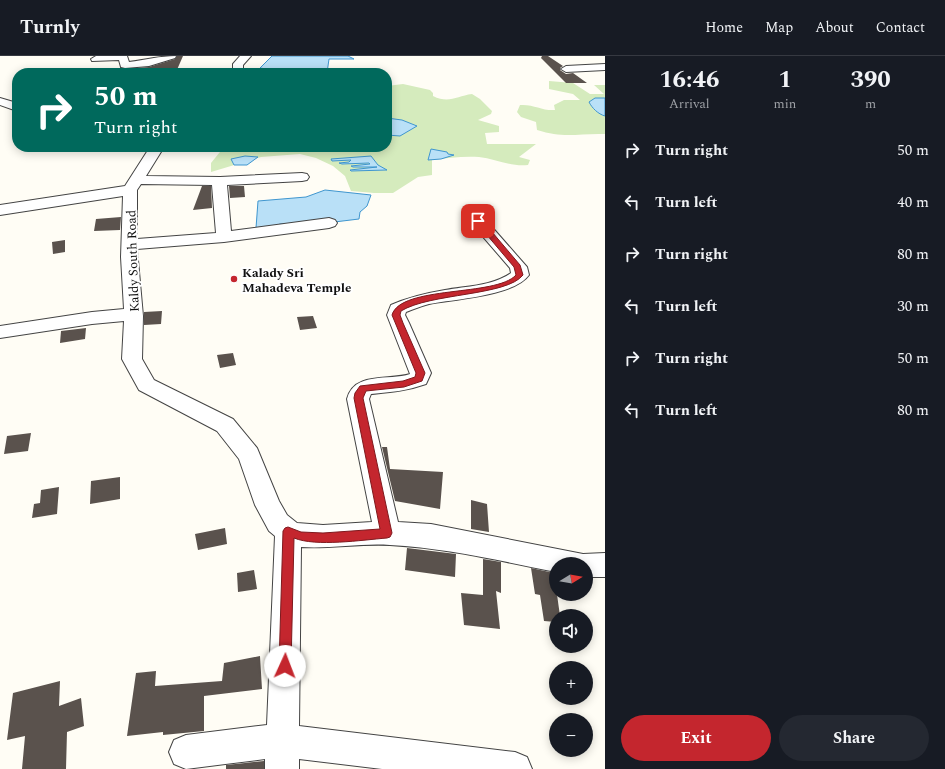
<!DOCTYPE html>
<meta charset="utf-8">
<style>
body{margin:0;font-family:Spectral,serif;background:#242831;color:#f1f3f6;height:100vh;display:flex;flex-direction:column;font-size:15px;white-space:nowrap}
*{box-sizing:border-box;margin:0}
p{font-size:13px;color:#9ea1a6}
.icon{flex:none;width:22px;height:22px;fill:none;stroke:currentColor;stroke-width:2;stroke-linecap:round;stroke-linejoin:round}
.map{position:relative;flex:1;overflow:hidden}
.drawer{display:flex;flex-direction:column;background:#171b24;width:340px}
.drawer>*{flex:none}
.hud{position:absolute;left:12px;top:12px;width:380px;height:84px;border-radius:16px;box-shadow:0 2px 10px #0003;background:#00695c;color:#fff;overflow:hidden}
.needle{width:26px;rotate:79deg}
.buttons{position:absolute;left:549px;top:501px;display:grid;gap:8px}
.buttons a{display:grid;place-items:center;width:44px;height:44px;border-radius:50%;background:#171b24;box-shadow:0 2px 10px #0003;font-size:20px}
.pin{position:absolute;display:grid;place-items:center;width:34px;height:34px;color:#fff;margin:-17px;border-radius:8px;box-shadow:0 2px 6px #0006}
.me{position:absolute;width:44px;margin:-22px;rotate:2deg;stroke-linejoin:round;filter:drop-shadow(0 0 3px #0008)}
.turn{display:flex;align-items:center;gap:14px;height:84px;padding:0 16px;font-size:18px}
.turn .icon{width:52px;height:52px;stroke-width:2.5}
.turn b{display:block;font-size:28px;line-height:34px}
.eta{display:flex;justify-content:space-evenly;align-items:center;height:68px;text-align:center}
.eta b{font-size:24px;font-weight:700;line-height:28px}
.primary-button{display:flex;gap:8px;margin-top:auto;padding:8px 16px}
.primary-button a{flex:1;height:46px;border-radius:24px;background:#c4262e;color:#fff;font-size:16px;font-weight:700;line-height:46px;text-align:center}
.primary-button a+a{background:#242831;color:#f1f3f6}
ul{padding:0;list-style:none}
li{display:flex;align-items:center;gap:12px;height:52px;padding:0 16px}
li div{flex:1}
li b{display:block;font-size:15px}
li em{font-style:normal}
header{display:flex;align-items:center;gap:24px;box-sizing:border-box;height:56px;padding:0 20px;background:#171b24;border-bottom:1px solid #363941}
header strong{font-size:19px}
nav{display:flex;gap:22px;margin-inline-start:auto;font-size:14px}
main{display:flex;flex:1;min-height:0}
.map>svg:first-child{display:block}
</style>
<header>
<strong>Turnly</strong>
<nav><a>Home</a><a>Map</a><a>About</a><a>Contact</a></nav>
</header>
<main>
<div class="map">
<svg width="605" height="713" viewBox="0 0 605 713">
<rect width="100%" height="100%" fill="#fffdf5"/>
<!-- green -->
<path fill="#d5ebbd" d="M549 25 573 27 590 38H604L594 29H605V78C578 77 565 83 537 74L536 66 521 61 517 56 520 49C534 48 542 55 555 54L554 49 564 44H580L573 38 549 33Z
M403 28 430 34 433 37V40C449 48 457 40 472 38L480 43 492 55 491 58 478 64 499 70V76L485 77 487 88H536L519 101 530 104 528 109C511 111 496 103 479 101 463 100 448 102 432 104V119L418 121 393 137H374L351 135 345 120 333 110 316 102 300 98 261 101 211 116V107L224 91H387V30Z"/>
<!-- water -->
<path fill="#b9e0f7" stroke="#3f96cf" d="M272 0H348L354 3H329L327 17H290L260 12Z
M595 42H605V60C598 58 592 52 589 46Z
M387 62 402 64 417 70 400 80 387 79Z
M431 93 447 96 448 98 454 99 441 103 428 104Z
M245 100 258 101 247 109H234L231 103Z
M371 100 378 109 387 114 351 115 350 114 377 111H353L351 110 370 108 369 107 342 108 339 107 349 106 351 104 332 105 331 103Z
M325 134 371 139 367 150 360 156 359 163 318 168H280L261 177 256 172 258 145 306 141Z"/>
<!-- building -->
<path fill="#5a524d" d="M177 0H183L176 16 148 15 149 13 120 16V11L125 13 149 11 175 3Z
M542 0H548L563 10 560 12V14L566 18 573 17 587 27H566L541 2Z
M202 130H211L212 152 193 154Z
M229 130H244L245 141 230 142Z
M121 161 120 174 94 175 96 163Z
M65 184V196L53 198 52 186Z
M162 255 161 268 144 269V256Z
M313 260 317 272 300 274 297 261Z
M86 272 85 283 60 287 61 275Z
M233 297 236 309 220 312 217 299Z
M31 377 28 395 4 398 7 380Z
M382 391H387L390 413 443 416 440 453 395 445Z
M120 421V443L90 448 91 425Z
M59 431 57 458 32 462 34 448 40 447 41 434Z
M471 444 487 448 489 476 471 473Z
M225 472 227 488 198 494 195 478Z
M407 492 456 498 455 521 405 514Z
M483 503 501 506V537L496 535 500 573 464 569 461 537 483 539Z
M531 512 554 517 560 560H556V566L544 565 540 539 535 538Z
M254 514 257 533 238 536 237 517Z
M260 600 262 633 204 640V675L163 679V676L127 680 136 617 156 615 155 630 222 625 224 607Z
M60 625 59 650 81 642 84 670 67 676 66 713H22L25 680 7 684 13 637Z
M264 705V713H226V709Z"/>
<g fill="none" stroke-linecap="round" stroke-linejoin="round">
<defs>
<path id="minor" d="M96 0H127L129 6C145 4 160 0 176 0L175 2 149 10 125 12 121 11 119 4 92 5 91 3Z
M240 0H251L243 9V17H233V8Z
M605 8V14L566 16 561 13 566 10Z
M0 42 17 47V55L0 49Z
M150 91H164L146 120 220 121 302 117 307 118 309 121 307 124 302 125 227 129 231 175 329 162 335 164 337 167 335 170 329 172 224 186 137 193 143 260 142 303 154 324 233 363 257 392 279 445 287 459 297 467 323 469 372 466 347 343C354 315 389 325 410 318L387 259 391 249C409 241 427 237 445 234 467 230 492 230 511 217L510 212 472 168 470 165 472 162 478 160 484 162 527 211 529 219C514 240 454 243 429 248 421 250 414 253 406 256L405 259 409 267 431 317 426 328C406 335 392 336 371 338L369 343 398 466 431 468 583 498 605 497V521H586V508H556V516C501 505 446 492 390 489 360 487 331 493 301 491L299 670 515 696 527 701 532 713H382L299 703V713H265V703L186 713 174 708 169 696 174 684 186 679 267 669 275 480 269 475 255 449 239 403 217 375 139 334 122 303 124 265 92 268 0 282V270L92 256 124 253 121 201 123 140 0 159V149L125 130ZM141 128 212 129 216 177 137 183V134Z"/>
</defs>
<!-- minor casing -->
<use href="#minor" stroke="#444" stroke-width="2"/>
<!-- minor -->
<use href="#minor" fill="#fff" fill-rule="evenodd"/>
</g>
<!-- route -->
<path fill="#c4262e" stroke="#7f191e" d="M476 163H481L520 209 523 219C507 240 430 237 401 255L400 259 403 267 425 317 422 325 404 331 366 335 363 342 392 477 390 481 387 482C362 484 316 491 294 482L291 610 290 615 285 617 281 615 279 610 283 475 285 472 288 471 301 476 323 477 380 473 354 342 355 337 360 330 403 325 415 321 416 317 392 259C401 229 496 241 516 219L514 211 476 166Z"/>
<!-- markers -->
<circle fill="#c4262e" stroke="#fff" stroke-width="1.5" cx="234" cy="223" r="4"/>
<g text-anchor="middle" stroke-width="4" stroke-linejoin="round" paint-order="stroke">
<!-- far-street labels -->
<g font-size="13" fill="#111" stroke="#fff">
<text transform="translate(132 205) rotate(-92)" y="5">Kaldy South Road</text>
</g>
<!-- far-poi labels -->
<g font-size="13" font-weight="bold" fill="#111" stroke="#fff" text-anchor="start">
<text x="242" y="221">Kalady Sri<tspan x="242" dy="15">Mahadeva Temple</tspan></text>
</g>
</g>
</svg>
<div class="buttons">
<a><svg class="needle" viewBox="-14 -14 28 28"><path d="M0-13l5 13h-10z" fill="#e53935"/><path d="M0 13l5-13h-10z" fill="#9ea1a6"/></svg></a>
<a><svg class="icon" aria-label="sound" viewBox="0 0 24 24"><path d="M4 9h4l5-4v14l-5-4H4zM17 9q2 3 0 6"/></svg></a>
<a>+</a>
<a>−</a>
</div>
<div class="pin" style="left:478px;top:165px;background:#d93025"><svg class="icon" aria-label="arrive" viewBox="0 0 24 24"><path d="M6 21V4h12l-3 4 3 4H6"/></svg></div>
<svg class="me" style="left:285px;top:610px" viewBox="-20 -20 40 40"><circle r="19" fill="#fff"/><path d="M0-13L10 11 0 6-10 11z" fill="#c4262e"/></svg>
<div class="hud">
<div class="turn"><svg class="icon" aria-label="right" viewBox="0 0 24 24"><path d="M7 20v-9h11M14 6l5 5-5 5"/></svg><div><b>50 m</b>Turn right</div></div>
</div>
</div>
<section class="drawer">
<div class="eta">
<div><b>16:46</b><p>Arrival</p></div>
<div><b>1</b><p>min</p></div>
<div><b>390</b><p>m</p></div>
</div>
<ul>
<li><svg class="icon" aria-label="right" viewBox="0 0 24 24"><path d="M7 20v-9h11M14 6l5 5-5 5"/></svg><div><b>Turn right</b></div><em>50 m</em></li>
<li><svg class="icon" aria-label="left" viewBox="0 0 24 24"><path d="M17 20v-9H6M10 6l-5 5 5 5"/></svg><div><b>Turn left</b></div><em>40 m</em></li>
<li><svg class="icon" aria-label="right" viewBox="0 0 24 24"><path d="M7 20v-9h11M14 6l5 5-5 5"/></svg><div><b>Turn right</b></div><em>80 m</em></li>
<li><svg class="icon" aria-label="left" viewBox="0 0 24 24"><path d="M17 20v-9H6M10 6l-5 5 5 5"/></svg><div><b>Turn left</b></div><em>30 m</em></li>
<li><svg class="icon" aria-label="right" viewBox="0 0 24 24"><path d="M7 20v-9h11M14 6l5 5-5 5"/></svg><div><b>Turn right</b></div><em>50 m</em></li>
<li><svg class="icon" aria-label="left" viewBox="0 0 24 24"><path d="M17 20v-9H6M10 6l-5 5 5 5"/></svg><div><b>Turn left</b></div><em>80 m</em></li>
</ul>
<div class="primary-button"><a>Exit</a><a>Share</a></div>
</section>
</main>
